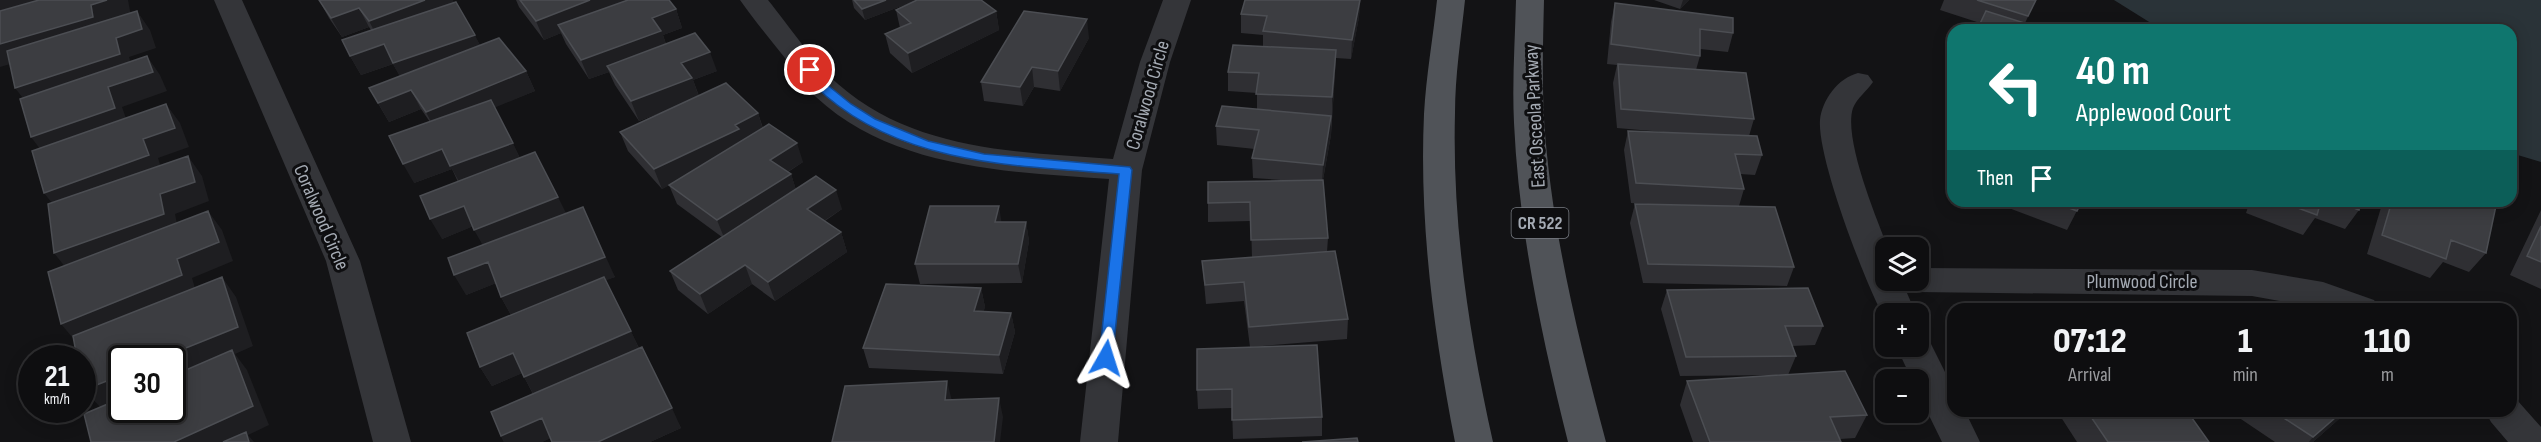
<!DOCTYPE html>
<meta charset="utf-8">
<style>
body{margin:0;font-family:"Sofia Sans Condensed",sans-serif;background:#1c1c1e;color:#f1f3f6;height:100vh;display:flex;flex-direction:column;font-size:22px;white-space:nowrap}
*{box-sizing:border-box;margin:0}
p{font-size:20px;color:#9b9c9f}
.icon{flex:none;width:33px;height:33px;fill:none;stroke:currentColor;stroke-width:2;stroke-linecap:round;stroke-linejoin:round}
.map{position:relative;flex:1;overflow:hidden}
.details{position:absolute;left:1947px;top:303px;width:570px;height:114px;display:flex;flex-direction:column;background:#0e0e10;border-radius:18px;box-shadow:0 3px 15px #0003,0 0 0 2px #2e2e30}
.details>*{flex:none}
.top-card{position:absolute;left:1947px;top:24px;width:570px;height:183px;border-radius:18px;box-shadow:0 3px 15px #0003,0 0 0 2px #2e2e30;background:#0f766e;color:#fff;overflow:hidden}
.controls{position:absolute;left:1875px;top:237px;display:grid;gap:12px}
.controls a{display:grid;place-items:center;width:54px;height:54px;border-radius:12px;background:#0e0e10;box-shadow:0 3px 15px #0003,0 0 0 2px #2e2e30;font-size:30px}
.speed{position:absolute;left:18px;top:345px;display:flex;gap:12px;font-size:30px;font-weight:700;text-align:center}
.speed>*{display:grid;place-content:center;width:78px;height:78px;border-radius:50%;background:#0e0e10;box-shadow:0 3px 15px #0003,0 0 0 2px #2e2e30;line-height:1}
.speed small{font-size:15px;font-weight:400}
.speed .limit{border:3px solid #111;border-radius:9px;background:#fff;color:#111}
.pin{position:absolute;display:grid;place-items:center;width:51px;height:51px;color:#fff;margin:-26px;border:3px solid #fff;border-radius:50%;box-shadow:0 2px 6px #0007}
.me{position:absolute;width:66px;margin:-33px;rotate:6deg;stroke-linejoin:round;filter:drop-shadow(0 0 4px #0008)}
.turn{display:flex;align-items:center;gap:21px;height:126px;padding:0 30px;font-size:27px}
.turn .icon{width:78px;height:78px;stroke-width:2.5}
.turn b{display:block;font-size:42px;line-height:51px}
.then{display:flex;align-items:center;height:57px;padding:0 30px;background:#0003;gap:12px;font-size:22px}
.eta{display:flex;justify-content:space-evenly;align-items:center;height:102px;text-align:center}
.eta b{font-size:36px;font-weight:800;line-height:42px}
.map>svg:first-child{display:block}
</style>
<div class="map">
<svg width="2541" height="442" viewBox="0 0 2541 442">
<rect width="100%" height="100%" fill="#131315"/>
<!-- water -->
<path fill="#2a3338" d="M2114 0H2541V162L2511 153V30H2162Z"/>
<g fill="none" stroke-linecap="round" stroke-linejoin="round">
<!-- minor -->
<path fill="#343539" fill-rule="evenodd" d="M214 0H242L360 261 411 442H373L326 261Z
M740 0H768C788 25 815 64 838 84 914 151 1018 152 1113 159L1140 62 1163 0H1191L1170 62 1142 170 1118 442H1080L1109 179C1010 172 893 169 816 97 804 86 795 71 785 58 770 39 754 20 740 0Z
M1858 73 1868 75 1873 82C1867 91 1857 98 1853 108 1843 138 1876 217 1888 248H1886V280H1918V268L2252 270 2323 282 2374 300 2380 309H2324L2252 296 1918 292 1904 286 1916 314H1886V321C1866 286 1817 158 1820 120 1822 100 1838 78 1858 73Z
M1918 334 1927 336 1953 388V411H1965L1980 442H1942L1918 393V380H1912L1896 346H1918Z
M2511 398 2517 400 2541 427V442H2508L2491 422 2485 411H2511Z"/>
<!-- primary -->
<path fill="#505358" fill-rule="evenodd" d="M1437 0H1465C1461 38 1455 75 1455 113 1452 224 1469 334 1493 442H1455C1434 334 1419 224 1424 114 1426 76 1433 38 1437 0Z
M1516 0H1544C1543 40 1542 79 1544 119 1551 228 1578 337 1606 442H1568C1542 338 1519 231 1514 123 1512 82 1515 41 1516 0Z"/>
</g>
<!-- wall -->
<path fill="#2f2f33" d="M319 0 454 2 480 45 526 71 535 91 494 107 520 158 566 213 615 277 605 280 639 348 681 428 650 442H552L550 438 542 442H504L501 436 533 394 522 373 492 386 480 367 511 315 501 297 496 283 466 295 483 245 473 226 442 239 458 182 452 169 414 183 430 122 421 109 389 122 369 88 400 76 393 64 361 75 350 56 371 30 369 27 342 37 329 18Z
M516 0H669L676 9 682 28 663 35 666 44 717 71 693 80 699 96 758 113 763 128 803 162 788 172 791 174 796 190 842 209 825 221 841 232 847 252 775 301 752 284 708 314 678 290 670 271 722 237 677 204 669 185 662 189 628 151 620 132 674 107 639 121 615 85 609 72 589 79 566 44 561 33 544 40 519 7Z
M852 0H917L865 20 854 8Z
M1360 0 1359 17 1351 59 1336 58 1331 135 1323 180 1328 238 1327 252 1348 319 1347 339 1250 347 1244 301 1206 304 1202 261 1252 258 1251 221 1208 222V203L1281 180 1253 178 1252 158 1255 149 1217 145 1216 126 1257 109V93L1228 91V72L1263 47V35L1241 33V14Z
M1654 0H1689L1680 9Z
M1944 0H2036L2025 23H1980L1940 10Z
M1615 3 1733 33 1728 52 1700 49V56L1696 70 1754 119 1749 136 1762 155 1755 175 1740 174 1744 189 1739 206 1794 267 1787 286 1643 283 1630 223 1635 204 1665 205 1631 203 1624 150 1628 131 1675 133 1617 128 1613 83 1617 65 1607 64 1611 22Z
M896 10 996 11 999 30 912 73 890 53 885 34 900 28Z
M1089 38 1060 91 1034 87 1023 106 984 101 981 82Z
M1953 149V164L1947 161Z
M1990 201H2082L2067 230Z
M2172 201H2185L2183 205Z
M2250 201H2361L2359 210 2345 229 2315 218 2303 235 2246 213Z
M2383 201H2497L2486 253 2469 272 2443 262 2430 278 2367 254Z
M2541 210V289L2510 275Z
M1002 222H1026L1029 241 1022 283 920 284 915 264Z
M981 288 985 307 983 312 1011 313 1015 332 1003 374 869 368 863 348Z
M1667 290 1823 326 1815 345 1792 346 1796 356 1788 375 1867 415 1855 438 1840 439 1841 442H1693L1680 405 1687 381 1780 375 1680 376 1661 309Z
M1197 349 1322 417V436L1233 439 1232 408 1198 409 1197 390Z
M2057 411H2187L2209 442H2077Z
M2229 411H2348L2313 442H2275Z"/>
<!-- shaded-wall -->
<path fill="#1e1e21" d="M0 0H73L0 21Z
M107 0H128L131 16 106 36 0 67V44L91 5Z
M425 0H453L458 10 379 40 369 21Z
M590 0H629L558 25 561 33 544 40 536 21Z
M886 0H917L865 20 862 9Z
M1360 0 1359 17 1351 59 1352 40Z
M1683 0H1689L1680 9Z
M359 8 369 27 342 37 331 18Z
M676 9 682 28 663 35 668 50 607 66 609 72 589 79 581 60 652 18Z
M137 11 150 30 156 48 129 57 134 73 30 107 15 88 116 38Z
M996 11 999 30 912 73 908 53Z
M1087 19 1089 38 1060 91 1058 71Z
M475 35 484 54 403 82 393 64 361 75 350 56 384 44Z
M1336 50 1335 69 1332 117V97Z
M710 52 717 71 693 80 699 97 639 121 631 101 681 63Z
M147 56 160 75 167 91 122 107 129 127 46 157 31 137 108 87Z
M1032 67 1034 87 1023 106 1020 87Z
M526 71 535 91 436 132 426 112Z
M411 90 421 109 389 122 378 103Z
M166 104 180 123 189 147 158 158 163 174 60 213 44 193 143 139Z
M758 113 764 133 746 148 662 189 654 169 735 125Z
M1331 116V135L1322 184 1323 165Z
M513 143 522 163 461 185 452 169 414 183 403 164 442 149Z
M797 143 803 162 776 179 770 160Z
M188 156 202 176 209 201 175 214 179 234 70 273 54 253 160 194Z
M791 174 797 193 725 240 717 220Z
M836 190 842 209 813 228 807 209Z
M558 197 568 217 485 249 474 230Z
M464 206 474 226 442 239 430 219Z
M999 206 1002 225 995 222Z
M583 207 615 277 512 317 501 297Z
M208 211 222 230 233 261 192 278 197 295 78 344 61 324 177 259Z
M1026 222 1029 241 1022 283 1018 264Z
M841 232 847 252 775 301 768 282Z
M488 262 499 282 466 295 454 275Z
M745 265 752 284 708 314 700 294Z
M222 277 236 297 253 346 235 354 247 370 269 425 248 435 254 442H174L172 358H161Z
M981 288 985 307 978 331 974 311Z
M1011 313 1015 332 1003 374 999 355Z
M631 331 640 351 535 397 524 377Z
M513 353 525 372 492 386 480 367Z
M122 375V401L102 409 84 390Z
M947 381 952 401 945 400Z
M999 398 1003 417 1000 442H994Z
M672 408 681 428 650 442H598Z
M2343 411H2348L2313 442H2309L2313 437Z
M542 418 553 437 542 442H504L501 436Z"/>
<!-- building -->
<path fill="#3c3d41" stroke="#4c4e53" stroke-width="1.5" d="M39 0H107L91 5 93 17 0 44V11Z
M319 0H425L369 21 359 8 331 18Z
M520 0H590L536 21Z
M628 0H669L676 9 652 18 661 31 581 60 558 25Z
M854 0H886L862 9Z
M917 0H981L996 11 908 53 885 34 911 23 896 10Z
M1245 0H1360L1352 40 1263 31 1267 16 1241 14Z
M1977 0H2036L2028 16Z
M456 2 475 35 393 63 384 44 350 56 342 40Z
M1615 3 1733 18V33L1700 29V56L1611 44Z
M137 11 142 29 116 38 120 54 15 88 7 51Z
M1024 11 1087 19 1058 71 1032 67 1020 87 981 82Z
M1986 11 2047 30H1977Z
M695 33 710 52 681 63 692 78 631 101 607 66Z
M499 38 526 71 426 112 411 90 378 103 369 88Z
M1233 45 1336 50 1332 97 1256 94 1259 73 1228 72Z
M147 56 153 72 108 87 115 108 31 137 20 99Z
M1618 64 1746 73 1754 119 1621 109Z
M726 83 758 113 735 125 739 129 654 169 620 132Z
M491 100 513 143 450 166 442 149 403 164 389 136Z
M166 104 175 128 143 139 149 155 44 193 32 151Z
M1222 106 1331 116 1323 165 1252 158 1259 130 1216 126Z
M769 124 797 143 770 160 791 174 717 220 669 185Z
M1628 131 1757 136 1762 155 1735 154 1744 189 1636 183Z
M535 152 558 197 474 230 464 206 430 219 420 196Z
M188 156 195 182 160 194 164 214 54 253 48 204Z
M816 176 836 190 807 209 841 232 768 282 745 265 700 294 670 271Z
M1323 180 1328 238 1251 240 1250 202 1208 203V182Z
M2051 201H2082L2077 211Z
M2279 201H2321L2317 215Z
M2335 201H2361L2359 210Z
M2392 201H2497L2486 253 2451 240 2446 259 2382 235Z
M1635 204 1775 207 1794 267 1648 264Z
M930 206H999L995 222H1026L1018 264H915Z
M583 207 605 257 501 297 488 262 454 275 448 258Z
M208 211 219 242 177 259 182 275 61 324 48 272Z
M2541 226V262L2527 256Z
M1335 251 1348 319 1249 327 1244 282 1205 285 1202 261Z
M222 277 238 327 161 358H122V375L84 390 82 384V358H77L73 336Z
M604 277 631 331 524 377 513 353 480 367 467 333Z
M886 284 981 288 974 311 1011 313 999 355 863 348Z
M1808 288 1823 326H1785L1796 356 1686 357 1667 290Z
M1317 345 1322 417 1232 420V389L1197 390V349Z
M642 347 672 408 598 442H552L542 418 501 436 491 412Z
M232 350 253 406 174 442H91L84 414 122 398V410H172V376Z
M1845 371 1867 415 1830 417 1841 442H1710L1687 381Z
M947 381 945 400 999 398 994 442H832L845 386Z
M2087 411H2187L2209 442H2108Z
M2273 411H2343L2313 437Z
M246 432 249 442H223Z
M1357 438 1358 442H1302Z"/>
<!-- route -->
<path fill="#1a73e8" stroke="#114b97" stroke-width="1.5" d="M810 66 814 68 830 87 851 104 875 119 928 141 984 154 1130 167 1132 170 1112 362H1101L1099 358 1119 174C1018 166 907 165 826 96 819 90 804 75 806 68Z"/>
<g text-anchor="middle" stroke-width="6" stroke-linejoin="round" paint-order="stroke">
<!-- shield labels -->
<rect fill="#0e0e10" stroke="#787c83" stroke-width="1.5" x="1511.5" y="208" width="57" height="30" rx="4.5"/>
<g font-size="18" font-weight="bold" fill="#a5abb4">
<text x="1540" y="229">CR 522</text>
</g>
<!-- street labels -->
<g font-size="20" fill="#a5abb4" stroke="#0e0e10">
<text transform="translate(1147 95) rotate(-74)" y="7">Coralwood Circle</text>
<text transform="translate(1534 116) rotate(-93)" y="7">East Osceola Parkway</text>
<text transform="translate(322 217) rotate(67)" y="7">Coralwood Circle</text>
<text x="2142" y="288">Plumwood Circle</text>
</g>
</g>
</svg>
<div class="controls">
<a><svg class="icon" aria-label="layers" viewBox="0 0 24 24"><path d="M12 4l9 5-9 5-9-5zM3 14l9 5 9-5"/></svg></a>
<a>+</a>
<a>−</a>
</div>
<div class="speed"><div>21<small>km/h</small></div><div class="limit">30</div></div>
<div class="pin" style="left:810px;top:70px;background:#d93025"><svg class="icon" aria-label="arrive" viewBox="0 0 24 24"><path d="M6 21V4h12l-3 4 3 4H6"/></svg></div>
<svg class="me" style="left:1106px;top:358px" viewBox="-20 -20 40 40"><path d="M0-17L14 15 0 8-14 15z" fill="#1a73e8" stroke="#fff" stroke-width="4"/></svg>
<div class="top-card">
<div class="turn"><svg class="icon" aria-label="left" viewBox="0 0 24 24"><path d="M17 20v-9H6M10 6l-5 5 5 5"/></svg><div><b>40 m</b>Applewood Court</div></div>
<div class="then">Then<svg class="icon" aria-label="arrive" viewBox="0 0 24 24"><path d="M6 21V4h12l-3 4 3 4H6"/></svg></div>
</div>
<section class="details">
<div class="eta">
<div><b>07:12</b><p>Arrival</p></div>
<div><b>1</b><p>min</p></div>
<div><b>110</b><p>m</p></div>
</div>
</section>
</div>
